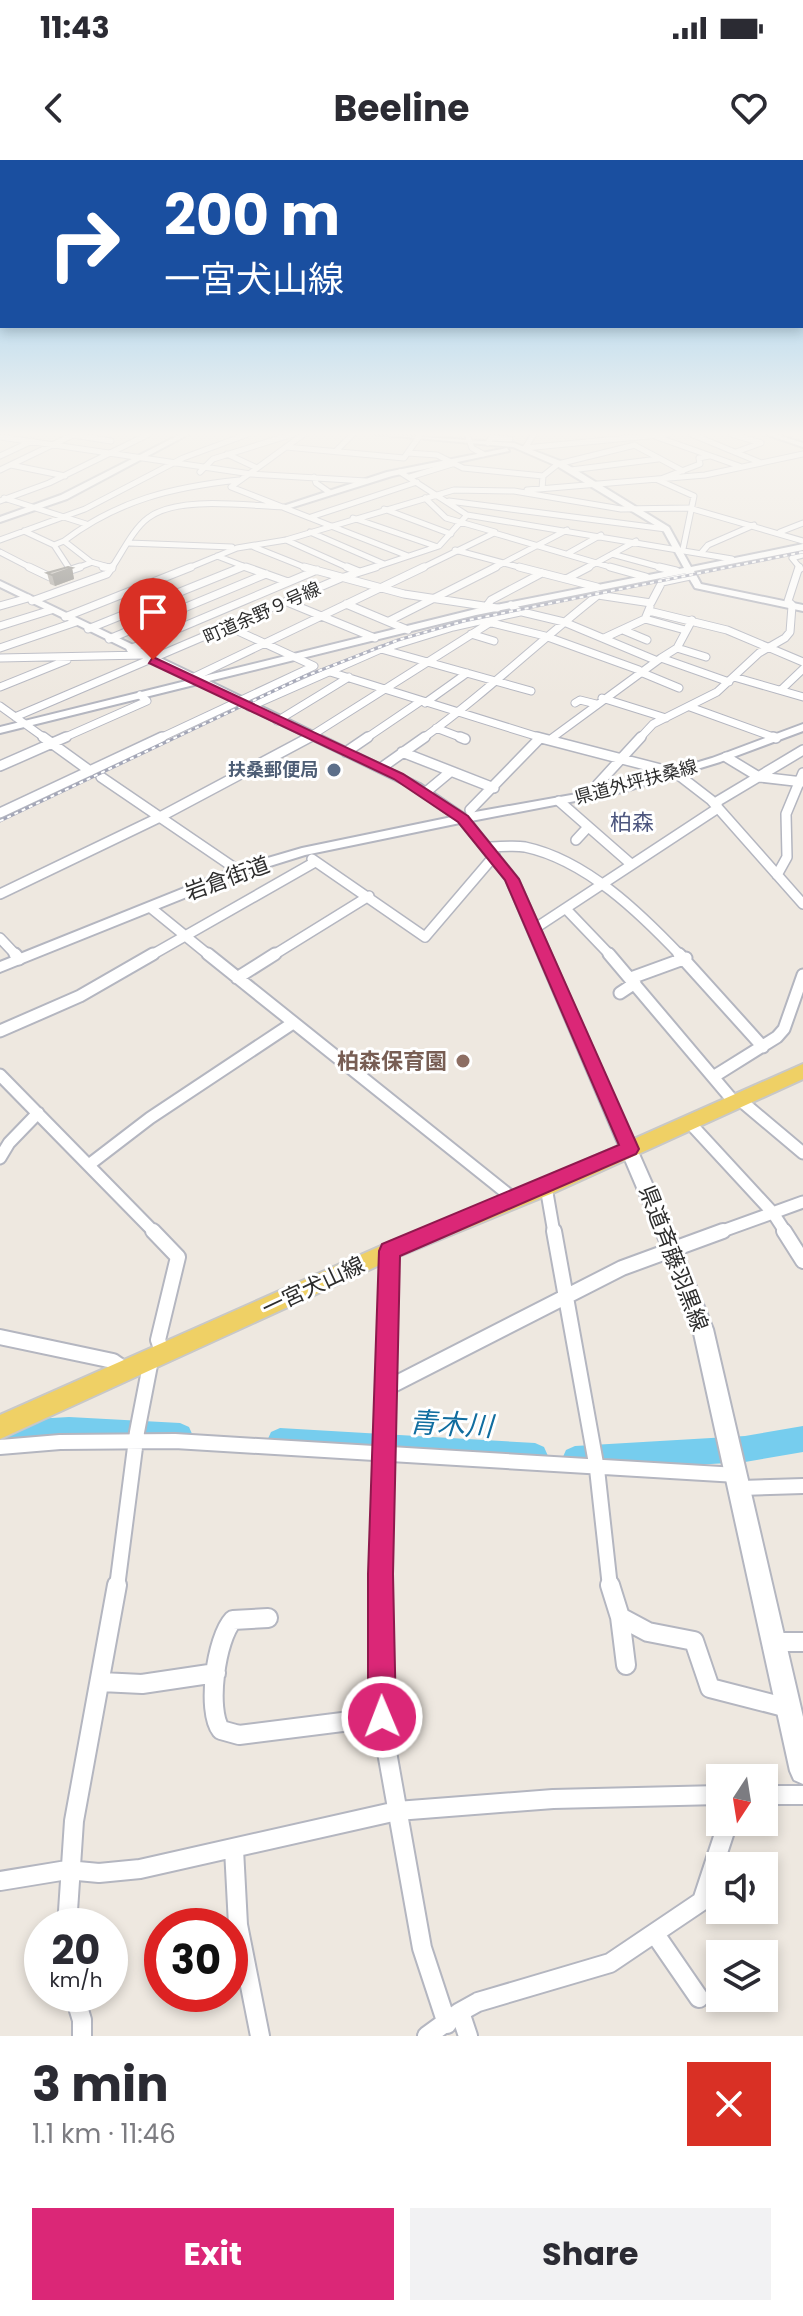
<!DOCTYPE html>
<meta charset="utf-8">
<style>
body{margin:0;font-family:Poppins,"Noto Sans JP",sans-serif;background:#f2f2f3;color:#2b2b33;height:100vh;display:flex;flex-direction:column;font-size:30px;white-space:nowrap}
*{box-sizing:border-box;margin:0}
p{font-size:26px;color:#7c7c81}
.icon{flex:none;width:44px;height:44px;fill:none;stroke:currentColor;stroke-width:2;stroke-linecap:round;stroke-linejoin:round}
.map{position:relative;height:1876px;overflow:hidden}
.details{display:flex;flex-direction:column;background:#fff;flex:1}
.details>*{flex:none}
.guide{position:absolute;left:0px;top:0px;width:804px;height:168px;box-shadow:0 4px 12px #0003;background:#1a4fa0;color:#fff;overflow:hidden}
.needle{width:52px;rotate:192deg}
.tools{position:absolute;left:706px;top:1604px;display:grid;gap:16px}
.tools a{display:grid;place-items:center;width:72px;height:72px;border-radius:0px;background:#fff;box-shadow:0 4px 12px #0003;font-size:40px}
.speed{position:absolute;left:24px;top:1748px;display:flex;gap:16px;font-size:40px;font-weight:700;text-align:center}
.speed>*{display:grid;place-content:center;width:104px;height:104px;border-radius:50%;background:#fff;box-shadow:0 4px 12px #0003;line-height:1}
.speed small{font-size:20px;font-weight:400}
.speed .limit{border:12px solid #d22;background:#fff;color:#111}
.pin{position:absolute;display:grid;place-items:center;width:68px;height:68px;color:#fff;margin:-82px -34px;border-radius:50% 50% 50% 0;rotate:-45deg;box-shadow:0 0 8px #0007}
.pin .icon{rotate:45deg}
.me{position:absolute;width:88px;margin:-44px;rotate:359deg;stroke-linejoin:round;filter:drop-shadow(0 0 6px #0008)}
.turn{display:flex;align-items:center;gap:28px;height:168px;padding:0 32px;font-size:36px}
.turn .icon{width:104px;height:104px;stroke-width:2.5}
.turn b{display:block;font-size:56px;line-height:68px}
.round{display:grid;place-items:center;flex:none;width:84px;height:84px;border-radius:0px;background:#f2f2f3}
.summary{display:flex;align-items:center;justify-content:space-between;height:136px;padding:0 32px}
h1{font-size:48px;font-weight:700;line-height:60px}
.button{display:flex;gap:16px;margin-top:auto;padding:16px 32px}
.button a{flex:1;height:92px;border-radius:0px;background:#db2777;color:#fff;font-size:32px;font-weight:700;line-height:92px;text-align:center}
.button a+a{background:#f2f2f3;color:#2b2b33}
.status{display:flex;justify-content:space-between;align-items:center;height:56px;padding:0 40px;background:#fff;direction:ltr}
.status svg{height:22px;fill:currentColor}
header{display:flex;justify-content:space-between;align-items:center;height:104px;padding:0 32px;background:#fff;font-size:36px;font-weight:700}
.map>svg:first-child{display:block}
</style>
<div class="status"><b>11:43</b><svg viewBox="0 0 49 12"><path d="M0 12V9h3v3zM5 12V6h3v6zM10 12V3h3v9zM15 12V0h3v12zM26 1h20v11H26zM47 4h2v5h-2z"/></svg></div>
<header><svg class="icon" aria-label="back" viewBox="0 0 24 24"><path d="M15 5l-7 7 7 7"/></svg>Beeline<svg class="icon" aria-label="heart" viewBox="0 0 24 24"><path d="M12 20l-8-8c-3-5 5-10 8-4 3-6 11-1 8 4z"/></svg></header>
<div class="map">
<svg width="803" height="1876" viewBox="0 0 803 1876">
<rect width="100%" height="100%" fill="#eee8e0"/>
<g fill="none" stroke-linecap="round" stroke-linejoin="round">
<!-- river -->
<path fill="#76cdee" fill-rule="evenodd" d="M69 1257 180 1263 189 1267 193 1276 189 1285 180 1289 69 1283 0 1287V1261Z
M803 1266V1292L745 1302 575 1312 566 1308 562 1299 566 1290 575 1286 745 1276Z
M280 1268 535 1283 544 1287 548 1296 544 1305 535 1309 280 1294 271 1290 267 1281 271 1272Z"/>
<defs>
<path id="street-far5" d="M304 274 231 327 408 396
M467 274 472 288 483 294
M691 274 759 302
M731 274 761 283 736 292
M73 275 111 281
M0 277 251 314 366 321
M657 277 739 306
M488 283 491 278 510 279
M634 285 683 311
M286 287 404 298 421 274
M525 288 669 274
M525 288 534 274
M336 291 353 274
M408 293 437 295 463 308 543 316
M227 294 257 308
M0 296 32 281
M11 305 65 316
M0 310 75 274
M571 310 658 299
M200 312 213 299 293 274
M314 317 316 323 329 332
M410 317 452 304
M542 329 543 316 558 304 635 285
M527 330 705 315 803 294
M4 338 86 364
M425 338 446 358 495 372
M0 341 49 323 149 274
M449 341 666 369
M384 349 451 374
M467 355 732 399
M311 357 417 322
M353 358 435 386
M24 371 54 385
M310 372 384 404
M780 372 803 363
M0 380 85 349 183 298 248 274
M286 380 351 409
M64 381 54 385 69 408
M129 383 232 387
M254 387 309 409
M683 389 694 336 658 320 700 304 699 298 709 296
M455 390 526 409
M0 392 33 409
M702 392 708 385 754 365
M567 394 601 375
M612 394 667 409
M217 396 251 409
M112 408 91 402 64 381C118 340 173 327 239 320
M74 409 90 403
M111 409C122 393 133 369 148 358 178 335 248 346 284 347
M186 409 237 388 286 380 454 330 514 331 621 349 689 348 803 381
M237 409 243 406
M370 409 439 386 467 355 400 312
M420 409 494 373 617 409
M492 409 567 370
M585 409 636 381
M801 409 792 398 803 395"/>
<path id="street-far4" d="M29 407 50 417 80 407
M103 407 112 408
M246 407 288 422
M304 407 404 434 497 448
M347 407 359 412
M519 407 597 427
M610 407 646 417
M659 407 676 411
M566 419 589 407
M32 441 107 414 112 407
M287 442 375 478
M346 444 408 470
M511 445 518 451 564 462 655 500
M792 445 788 441 799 407
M0 446 28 438
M486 447 491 440 542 413
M649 451 727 470 803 502
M65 457 191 407
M645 459 685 470
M389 461 496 407
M484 461 545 476 639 510
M0 466 51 450
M88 469 242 407
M623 470 647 480
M471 474 494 481
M604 478 645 459 650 447
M109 479 266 414
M0 488 76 462
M677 488 706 497
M130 489 317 410
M382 489 453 467 520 452
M0 498 143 495
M661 498 677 488 692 460
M327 511 545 579
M638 511 679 528
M734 517 803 537
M190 519 424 407
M0 527 67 500
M781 530 803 509
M602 538 666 558
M425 543 467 513
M575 543 580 540 596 544
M0 546 46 579
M249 547 381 489 531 531
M690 547 776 578
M15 557 341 418 376 407
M277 561 349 517
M436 568 465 579
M552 578 661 498 729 522
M61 579 147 541 140 535
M158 579 314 506 229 467
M306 579 491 462
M365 579 421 541
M422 579C484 535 538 482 598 435L651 443 662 422 690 416
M639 579 653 564 717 532 759 493 785 478 790 472 792 446"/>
<path id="street-far3" d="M43 577 90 611
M460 577 465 579
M537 577 676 613 711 640 803 744
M773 577 776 578
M346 592 368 577
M402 592 494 628
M726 597 759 617 803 622
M0 606 66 577
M381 608 425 577
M101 617 239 711
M426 632 450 612
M587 636 641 577
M559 641 631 704
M470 650 540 578
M0 653 162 577
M576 680 588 667
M488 687C500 687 514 685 525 687 586 700 640 753 681 796
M312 699 425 777 495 695
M777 715 787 697 786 654 803 613
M0 734 158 658 310 577
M151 748 210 796
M566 749 611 796
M534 769 715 650 718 641 803 590
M0 778 17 796
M150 796 315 702
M272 796 369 736"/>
<path id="street-far2" d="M15 794 19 799
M208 794 514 1039
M609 794 735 943
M679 794 763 887
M237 818 275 794
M631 818 686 798
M620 833 635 823
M0 871 80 836 153 794
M0 915 155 1073
M713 917 777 877 784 869 803 815
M740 940 803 993
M689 962 773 1053 786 1073
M0 998 9 983 38 953
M90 1004 150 958 293 863
M546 1027 554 1073
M717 1073 803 1042"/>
<path id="street-far1" d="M153 1071 178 1097 158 1180 163 1194
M554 1071 597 1309 610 1427
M784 1071 803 1101
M0 1177 113 1201 126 1210
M387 1228 622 1108 723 1071
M0 1287 60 1282 175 1281 737 1315
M741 1328 803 1326
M117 1427 137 1272 151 1200
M380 1427 390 1091"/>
<path id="street" d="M380 1425 382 1564 422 1788 447 1864
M610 1425 620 1457 626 1505
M620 1457 648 1472 694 1481 710 1528 788 1548
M268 1458 233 1460C216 1478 206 1551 221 1570L239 1575 382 1557
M775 1482H803
M101 1522 142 1524 216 1513
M764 1635H803
M234 1689 238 1765 260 1876
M0 1721 67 1710 99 1713 140 1709 397 1651 553 1639 720 1635
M67 1766 74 1661 117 1425
M655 1774 699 1838
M74 1834 82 1860V1876
M460 1852 478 1842 610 1803 702 1741 728 1662
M427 1876 460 1852 468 1876"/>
<path id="secondary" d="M181 274H189L67 339 0 362V357L61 335Z
M375 274 514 283 563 302 669 367 691 407 803 384V390L694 411 701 424 803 445V451L695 428 686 413 476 455 209 521 420 624 464 654 616 627 712 598 803 564V571L720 602 622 632 471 661 518 719 681 1089 713 1169 803 1557V1624L794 1620 790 1611 693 1169 663 1089 506 720 460 663 305 695 244 714 0 812V802L234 708 302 688 452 657 412 628 198 524 0 573V567L190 520 0 427V421L200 517 476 449 684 408 663 370 557 306 513 287Z
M765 274H775L803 283V287Z
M507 288 509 291 392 316 287 349 280 347 387 312Z"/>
<path id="primary" d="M803 904V919L553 1033 397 1097 0 1279V1255L383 1085 539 1021Z"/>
</defs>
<!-- street-far5 casing -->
<use href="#street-far5" stroke="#b4b6c0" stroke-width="7"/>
<!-- street-far4 casing -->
<use href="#street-far4" stroke="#b4b6c0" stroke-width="9"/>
<!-- street-far3 casing -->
<use href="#street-far3" stroke="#b4b6c0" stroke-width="12"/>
<!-- street-far2 casing -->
<use href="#street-far2" stroke="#b4b6c0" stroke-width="15"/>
<!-- street-far1 casing -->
<use href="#street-far1" stroke="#b4b6c0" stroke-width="18"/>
<!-- street casing -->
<use href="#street" stroke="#b4b6c0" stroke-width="22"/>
<!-- secondary casing -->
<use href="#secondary" stroke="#b4b6c0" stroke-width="4"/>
<!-- primary casing -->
<use href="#primary" stroke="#c8c8c8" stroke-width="4"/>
<!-- street-far5 -->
<use href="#street-far5" stroke="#fff" stroke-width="5"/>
<!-- street-far4 -->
<use href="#street-far4" stroke="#fff" stroke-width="7"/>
<!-- street-far3 -->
<use href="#street-far3" stroke="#fff" stroke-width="9"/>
<!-- street-far2 -->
<use href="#street-far2" stroke="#fff" stroke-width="11"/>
<!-- street-far1 -->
<use href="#street-far1" stroke="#fff" stroke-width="14"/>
<!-- street -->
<use href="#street" stroke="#fff" stroke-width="18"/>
<!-- secondary -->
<use href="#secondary" fill="#fff" fill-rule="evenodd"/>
<!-- primary -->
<use href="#primary" fill="#efd065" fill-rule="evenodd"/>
<defs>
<path id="rail" d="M0 661 303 517 398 480 464 461 803 392"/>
</defs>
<!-- rail casing -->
<use href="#rail" stroke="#a3a6b7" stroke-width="3"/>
<!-- rail -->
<use href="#rail" stroke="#fff" stroke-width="2" stroke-dasharray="4" stroke-linecap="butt"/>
</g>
<!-- wall -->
<path fill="#aeaaa4" d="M72 408 74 419 55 426 50 424 47 413Z"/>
<!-- shaded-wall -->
<path fill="#8d8b86" d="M72 408 74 419 55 426 52 415Z"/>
<!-- building -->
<path fill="#cac6bf" stroke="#8d8b86" stroke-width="2" d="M68 407 72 408 52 415 47 413Z"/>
<!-- sky -->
<linearGradient id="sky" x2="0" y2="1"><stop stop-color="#7abeea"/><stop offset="0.51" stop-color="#f7f5f1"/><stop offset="1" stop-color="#f7f5f1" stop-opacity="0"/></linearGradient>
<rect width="803" height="537" fill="url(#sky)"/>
<!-- route -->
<path fill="#db2777" stroke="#8e194d" stroke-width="2" d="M153 497 403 614 468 656 519 719 639 989 636 994 400 1096 393 1414 396 1557 391 1567 382 1571 372 1567 368 1557V1414L379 1091 382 1084 619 985 505 720 458 662 394 619 149 503Z"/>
<!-- markers -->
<circle fill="#5c6f8a" stroke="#fff" stroke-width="3" cx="334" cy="610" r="8"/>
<circle fill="#8d6e63" stroke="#fff" stroke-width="3" cx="463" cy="901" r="8"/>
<g text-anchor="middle" stroke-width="6" stroke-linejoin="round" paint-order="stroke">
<!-- far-street labels -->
<g font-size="18" fill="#2d2d2d" stroke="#fff">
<text transform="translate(262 453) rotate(-24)" y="6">町道余野９号線</text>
<text transform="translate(636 622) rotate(-15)" y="6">県道外坪扶桑線</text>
</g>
<!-- far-service labels -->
<g font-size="18" font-weight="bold" fill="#4e5e75" stroke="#fff" text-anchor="end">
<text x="318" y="616">扶桑郵便局</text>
</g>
<!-- far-quarter labels -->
<g font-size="22" fill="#4d567e" stroke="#fff">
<text x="632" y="670">柏森</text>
</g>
<!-- street labels -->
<g font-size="22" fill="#2d2d2d" stroke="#fff">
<text transform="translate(227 718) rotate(-20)" y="8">岩倉街道</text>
<text transform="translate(674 1098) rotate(69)" y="8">県道斉藤羽黒線</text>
<text transform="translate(313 1126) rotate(-25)" y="8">一宮犬山線</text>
</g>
<!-- education labels -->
<g font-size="22" font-weight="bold" fill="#785e54" stroke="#fff" text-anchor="end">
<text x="447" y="909">柏森保育園</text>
</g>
<!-- near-water labels -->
<g font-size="28" font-style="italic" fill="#106d9f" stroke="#fff">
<text transform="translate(451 1264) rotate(3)" y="10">青木川</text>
</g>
</g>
</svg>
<div class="tools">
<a><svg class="needle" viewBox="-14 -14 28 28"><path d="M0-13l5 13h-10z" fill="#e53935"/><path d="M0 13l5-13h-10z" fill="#7c7c81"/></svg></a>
<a><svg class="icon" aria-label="sound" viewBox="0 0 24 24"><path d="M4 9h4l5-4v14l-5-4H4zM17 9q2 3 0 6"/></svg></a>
<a><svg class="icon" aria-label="layers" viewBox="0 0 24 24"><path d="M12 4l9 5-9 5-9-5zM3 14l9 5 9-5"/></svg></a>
</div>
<div class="speed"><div>20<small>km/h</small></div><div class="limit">30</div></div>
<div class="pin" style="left:153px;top:500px;background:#d93025"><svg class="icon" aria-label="arrive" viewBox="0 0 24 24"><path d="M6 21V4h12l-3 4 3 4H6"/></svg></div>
<svg class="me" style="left:382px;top:1557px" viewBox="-20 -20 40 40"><circle r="17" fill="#db2777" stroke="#fff" stroke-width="3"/><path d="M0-11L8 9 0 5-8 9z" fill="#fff"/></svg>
<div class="guide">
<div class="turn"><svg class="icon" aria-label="right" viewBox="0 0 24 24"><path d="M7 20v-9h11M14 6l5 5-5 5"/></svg><div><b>200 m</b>一宮犬山線</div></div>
</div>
</div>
<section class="details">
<div class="summary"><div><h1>3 min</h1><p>1.1 km · 11:46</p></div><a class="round" style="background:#d93025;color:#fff"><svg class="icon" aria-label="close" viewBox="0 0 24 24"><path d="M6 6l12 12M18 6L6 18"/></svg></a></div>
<div class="button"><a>Exit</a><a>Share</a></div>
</section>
